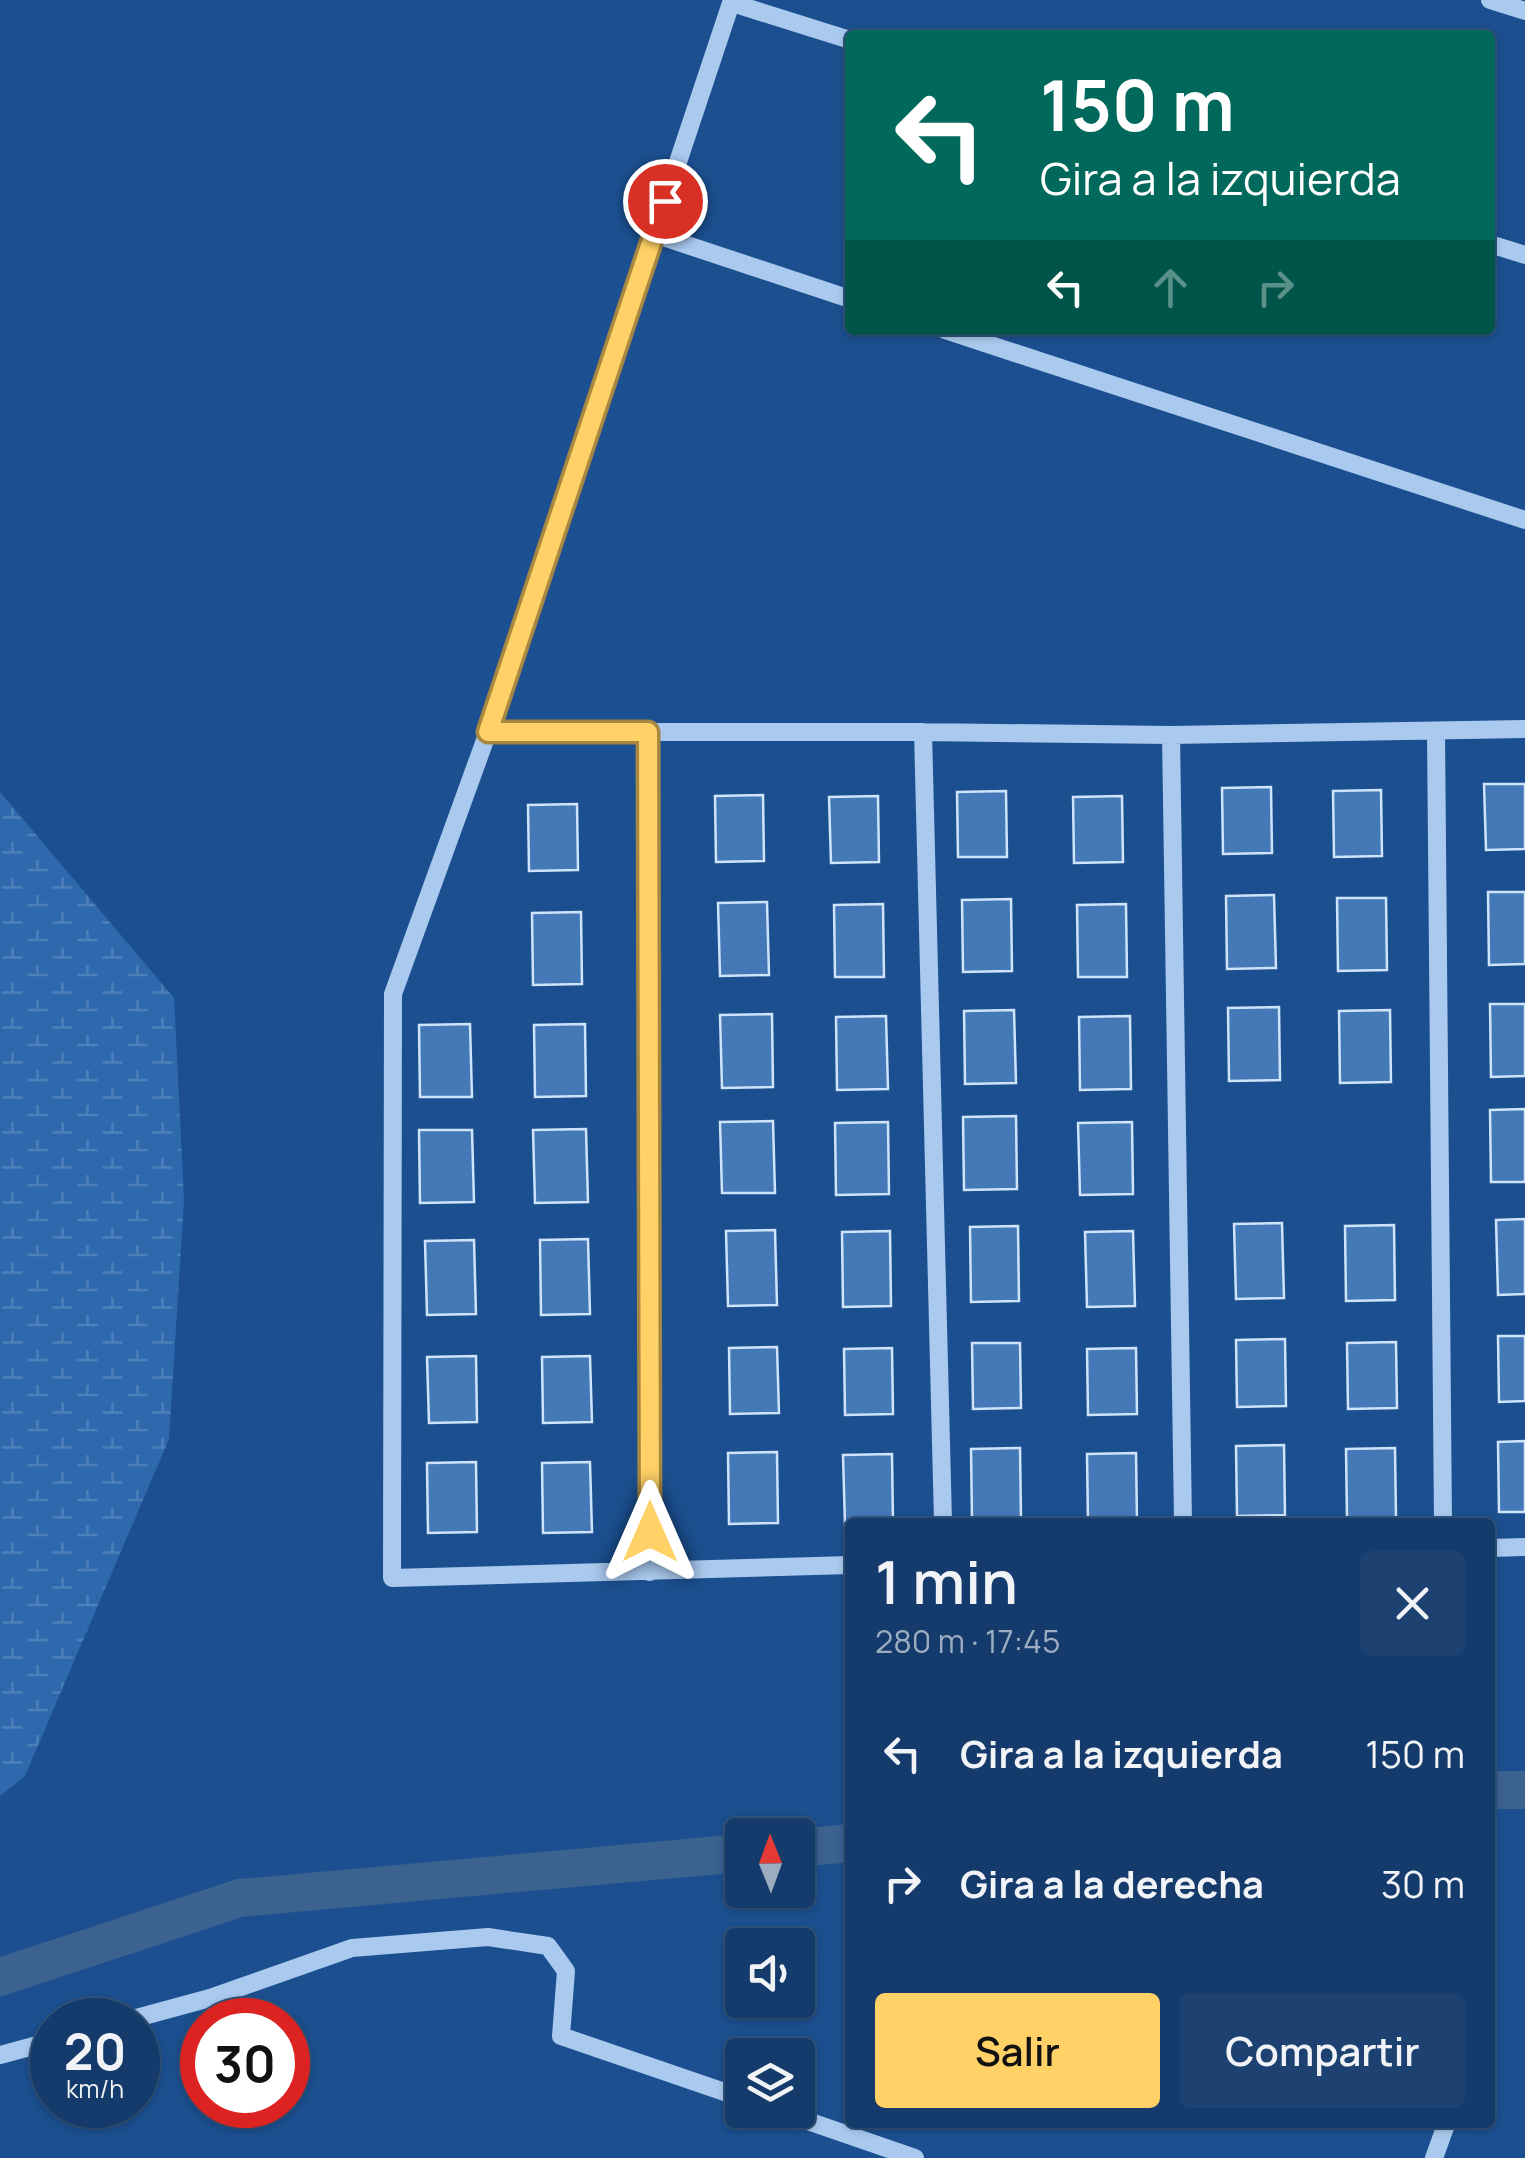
<!DOCTYPE html>
<html lang="es">
<meta charset="utf-8">
<style>
body{margin:0;font-family:Manrope,sans-serif;background:#1d4271;color:#f1f3f6;height:100vh;display:flex;flex-direction:column;font-size:38px;white-space:nowrap}
*{box-sizing:border-box;margin:0}
p{font-size:32px;color:#9dadc1}
.icon{flex:none;width:55px;height:55px;fill:none;stroke:currentColor;stroke-width:2;stroke-linecap:round;stroke-linejoin:round}
.map{position:relative;flex:1;overflow:hidden}
.side{position:absolute;left:845px;top:1518px;width:650px;height:610px;display:flex;flex-direction:column;background:#143b6b;border-radius:10px;box-shadow:0 2px 8px #0004,0 0 0 2px #33557e}
.side>*{flex:none}
.banner{position:absolute;left:845px;top:30px;width:650px;height:305px;border-radius:10px;box-shadow:0 2px 8px #0004,0 0 0 2px #33557e;background:#00695c;color:#fff;overflow:hidden}
.needle{width:65px;rotate:359deg}
.controls{position:absolute;left:725px;top:1818px;display:grid;gap:20px}
.controls a{display:grid;place-items:center;width:90px;height:90px;border-radius:10px;background:#143b6b;box-shadow:0 2px 8px #0004,0 0 0 2px #33557e;font-size:50px}
.speed{position:absolute;left:30px;top:1998px;display:flex;gap:20px;font-size:50px;font-weight:700;text-align:center}
.speed>*{display:grid;place-content:center;width:130px;height:130px;border-radius:50%;background:#143b6b;box-shadow:0 2px 8px #0004,0 0 0 2px #33557e;line-height:1}
.speed small{font-size:25px;font-weight:400}
.speed .limit{border:15px solid #d22;background:#fff;color:#111}
.pin{position:absolute;display:grid;place-items:center;width:85px;height:85px;color:#fff;margin:-42px;border:5px solid #fff;border-radius:50%;box-shadow:0 2px 10px #0007}
.me{position:absolute;width:110px;margin:-55px;rotate:0deg;stroke-linejoin:round;filter:drop-shadow(0 0 8px #0008)}
.turn{display:flex;align-items:center;gap:35px;height:210px;padding:0 30px;font-size:45px}
.turn .icon{width:130px;height:130px;stroke-width:2.5}
.turn b{display:block;font-size:70px;line-height:85px}
.lanes{display:flex;align-items:center;height:95px;padding:0 30px;background:#0003;justify-content:center;gap:50px;direction:ltr}
.lanes .off{opacity:.35}
.round{display:grid;place-items:center;flex:none;width:105px;height:105px;border-radius:10px;background:#1d4271}
.overview{display:flex;align-items:center;justify-content:space-between;height:170px;padding:0 30px}
h1{font-size:60px;font-weight:600;line-height:75px}
.cta{display:flex;gap:20px;margin-top:auto;padding:20px 30px}
.cta a{flex:1;height:115px;border-radius:10px;background:#ffd166;color:#111;font-size:40px;font-weight:600;line-height:115px;text-align:center}
.cta a+a{background:#1d4271;color:#f1f3f6}
ul{padding:0;list-style:none}
li{display:flex;align-items:center;gap:30px;height:130px;padding:0 30px}
li div{flex:1}
li b{display:block;font-size:38px}
li em{font-style:normal}
.map>svg:first-child{display:block}
</style>
<div class="map">
<svg width="1525" height="2158" viewBox="0 0 1525 2158">
<defs>
<pattern id="wetland-marsh" width="20" height="14" patternUnits="userSpaceOnUse" patternTransform="scale(2.5)"><rect width="20" height="14" fill="#2e69ad"/><path d="M1 5h8M5 5V1M11 12h8M15 12V8" fill="none" stroke="#4d80b9"/></pattern>
</defs>
<rect width="100%" height="100%" fill="#1b4f8f"/>
<!-- wetland -->
<path fill="url(#wetland-marsh)" d="M0 792 174 998 184 1200 169 1439 25 1776 0 1796Z"/>
<g fill="none" stroke-linecap="round" stroke-linejoin="round">
<!-- canal -->
<path stroke="#3c6290" stroke-width="38" d="M1490 1790H1525
M798 1848 850 1843
M0 1977 240 1898 742 1853"/>
</g>
<!-- building -->
<path fill="#4478b7" stroke="#cfe3fa" stroke-width="2.5" d="M1484 784H1525V849L1486 850Z
M1271 787 1272 853 1223 854 1222 788Z
M1381 790 1382 856 1334 857 1333 791Z
M1006 791 1007 857H958L957 792Z
M763 795 764 861 716 862 715 796Z
M878 796 879 862 831 863 829 797Z
M1122 796 1123 862 1074 863 1073 797Z
M577 804 578 870 529 871 528 805Z
M1488 892H1525V964L1489 965Z
M1274 895 1276 968 1227 969 1226 896Z
M1337 898H1386L1387 970 1338 971Z
M1011 899 1012 971 963 972 962 900Z
M767 902 769 975 720 976 718 903Z
M883 904 884 977H835L834 905Z
M1126 904 1127 977H1078L1077 905Z
M581 912 582 984 533 985 532 913Z
M1490 1004H1525V1076L1491 1077Z
M1279 1007 1280 1080 1229 1081 1228 1008Z
M1014 1010 1016 1083 965 1084 964 1011Z
M1390 1010 1391 1082 1340 1083 1339 1011Z
M772 1014 773 1087 722 1088 720 1015Z
M886 1016 888 1089 837 1090 836 1017Z
M1130 1016 1131 1089 1080 1090 1079 1017Z
M470 1024 472 1097H420L419 1025Z
M585 1024 586 1096 535 1097 534 1025Z
M1525 1109V1182H1491L1490 1110Z
M1016 1116 1017 1189 964 1190 963 1117Z
M773 1121 775 1193H722L720 1122Z
M888 1122 889 1194 836 1195 835 1123Z
M1132 1122 1133 1194 1080 1195 1078 1123Z
M586 1129 588 1202 535 1203 533 1130Z
M419 1130H472L474 1202 420 1203Z
M1525 1219V1294L1498 1295 1496 1220Z
M1282 1223 1284 1298 1236 1299 1234 1224Z
M1394 1225 1395 1300 1346 1301 1345 1226Z
M1018 1226 1019 1301 971 1302 970 1227Z
M775 1230 777 1305 728 1306 726 1231Z
M890 1231 891 1306 843 1307 842 1232Z
M1133 1231 1135 1306 1087 1307 1085 1232Z
M588 1239 590 1314 541 1315 540 1240Z
M474 1240 476 1314 427 1315 425 1241Z
M1498 1336H1525V1401L1499 1402Z
M1285 1339 1286 1406 1237 1407 1236 1340Z
M1396 1342 1397 1408 1348 1409 1347 1343Z
M972 1343H1020L1021 1408 973 1409Z
M777 1347 779 1413 730 1414 729 1348Z
M892 1348 893 1414 845 1415 844 1349Z
M1136 1348 1137 1414 1088 1415 1087 1349Z
M476 1356 477 1422 429 1423 427 1357Z
M590 1356 592 1422 543 1423 542 1357Z
M1525 1441V1512H1499L1498 1442Z
M1284 1445 1285 1515 1237 1516 1236 1446Z
M1020 1448 1021 1519 972 1520 971 1449Z
M1395 1448 1396 1518 1347 1519 1346 1449Z
M777 1452 778 1523 729 1524 728 1453Z
M1136 1453 1137 1522H1088L1087 1454Z
M892 1454 893 1522H850V1525H845L843 1455Z
M476 1462 477 1532 428 1533 427 1463Z
M590 1462 592 1532 543 1533 542 1463Z"/>
<g fill="none" stroke-linecap="round" stroke-linejoin="round">
<!-- minor -->
<path stroke="#a9c9ee" stroke-width="18" d="M732 0 488 732 393 994 392 1578 850 1565
M1490 0 1525 11
M732 3 850 40
M654 234 850 299
M1490 244 1525 255
M945 330 1525 520
M1436 731 1443 1522
M488 732H923L1171 735 1525 729
M648 732 650 1572
M923 732 943 1522
M1171 735 1183 1522
M1490 1548 1525 1547
M129 2020 210 1998 352 1948 488 1937 548 1946 566 1971 561 2036 742 2098
M0 2055 52 2041
M776 2110 915 2158
M1434 2158 1447 2122"/>
</g>
<g fill="none" stroke-linecap="round" stroke-linejoin="round">
<defs>
<path id="route" d="M650 1532 648 732H488L665 201"/>
</defs>
<!-- route casing -->
<use href="#route" stroke="#a68842" stroke-width="25"/>
<!-- route -->
<use href="#route" stroke="#ffd166" stroke-width="18"/>
</g>
</svg>
<div class="controls">
<a><svg class="needle" viewBox="-14 -14 28 28"><path d="M0-13l5 13h-10z" fill="#e53935"/><path d="M0 13l5-13h-10z" fill="#9dadc1"/></svg></a>
<a><svg class="icon" aria-label="sound" viewBox="0 0 24 24"><path d="M4 9h4l5-4v14l-5-4H4zM17 9q2 3 0 6"/></svg></a>
<a><svg class="icon" aria-label="layers" viewBox="0 0 24 24"><path d="M12 4l9 5-9 5-9-5zM3 14l9 5 9-5"/></svg></a>
</div>
<div class="speed"><div>20<small>km/h</small></div><div class="limit">30</div></div>
<div class="pin" style="left:665px;top:201px;background:#d93025"><svg class="icon" aria-label="arrive" viewBox="0 0 24 24"><path d="M6 21V4h12l-3 4 3 4H6"/></svg></div>
<svg class="me" style="left:650px;top:1532px" viewBox="-20 -20 40 40"><path d="M0-17L14 15 0 8-14 15z" fill="#ffd166" stroke="#fff" stroke-width="4"/></svg>
<div class="banner">
<div class="turn"><svg class="icon" aria-label="left" viewBox="0 0 24 24"><path d="M17 20v-9H6M10 6l-5 5 5 5"/></svg><div><b>150 m</b>Gira a la izquierda</div></div>
<div class="lanes"><svg class="icon" aria-label="left" viewBox="0 0 24 24"><path d="M17 20v-9H6M10 6l-5 5 5 5"/></svg><svg class="icon off" aria-label="ahead" viewBox="0 0 24 24"><path d="M12 20V5M6 11l6-6 6 6"/></svg><svg class="icon off" aria-label="right" viewBox="0 0 24 24"><path d="M7 20v-9h11M14 6l5 5-5 5"/></svg></div>
</div>
<section class="side">
<div class="overview"><div><h1>1 min</h1><p>280 m · 17:45</p></div><a class="round"><svg class="icon" aria-label="close" viewBox="0 0 24 24"><path d="M6 6l12 12M18 6L6 18"/></svg></a></div>
<ul>
<li><svg class="icon" aria-label="left" viewBox="0 0 24 24"><path d="M17 20v-9H6M10 6l-5 5 5 5"/></svg><div><b>Gira a la izquierda</b></div><em>150 m</em></li>
<li><svg class="icon" aria-label="right" viewBox="0 0 24 24"><path d="M7 20v-9h11M14 6l5 5-5 5"/></svg><div><b>Gira a la derecha</b></div><em>30 m</em></li>
</ul>
<div class="cta"><a>Salir</a><a>Compartir</a></div>
</section>
</div>
